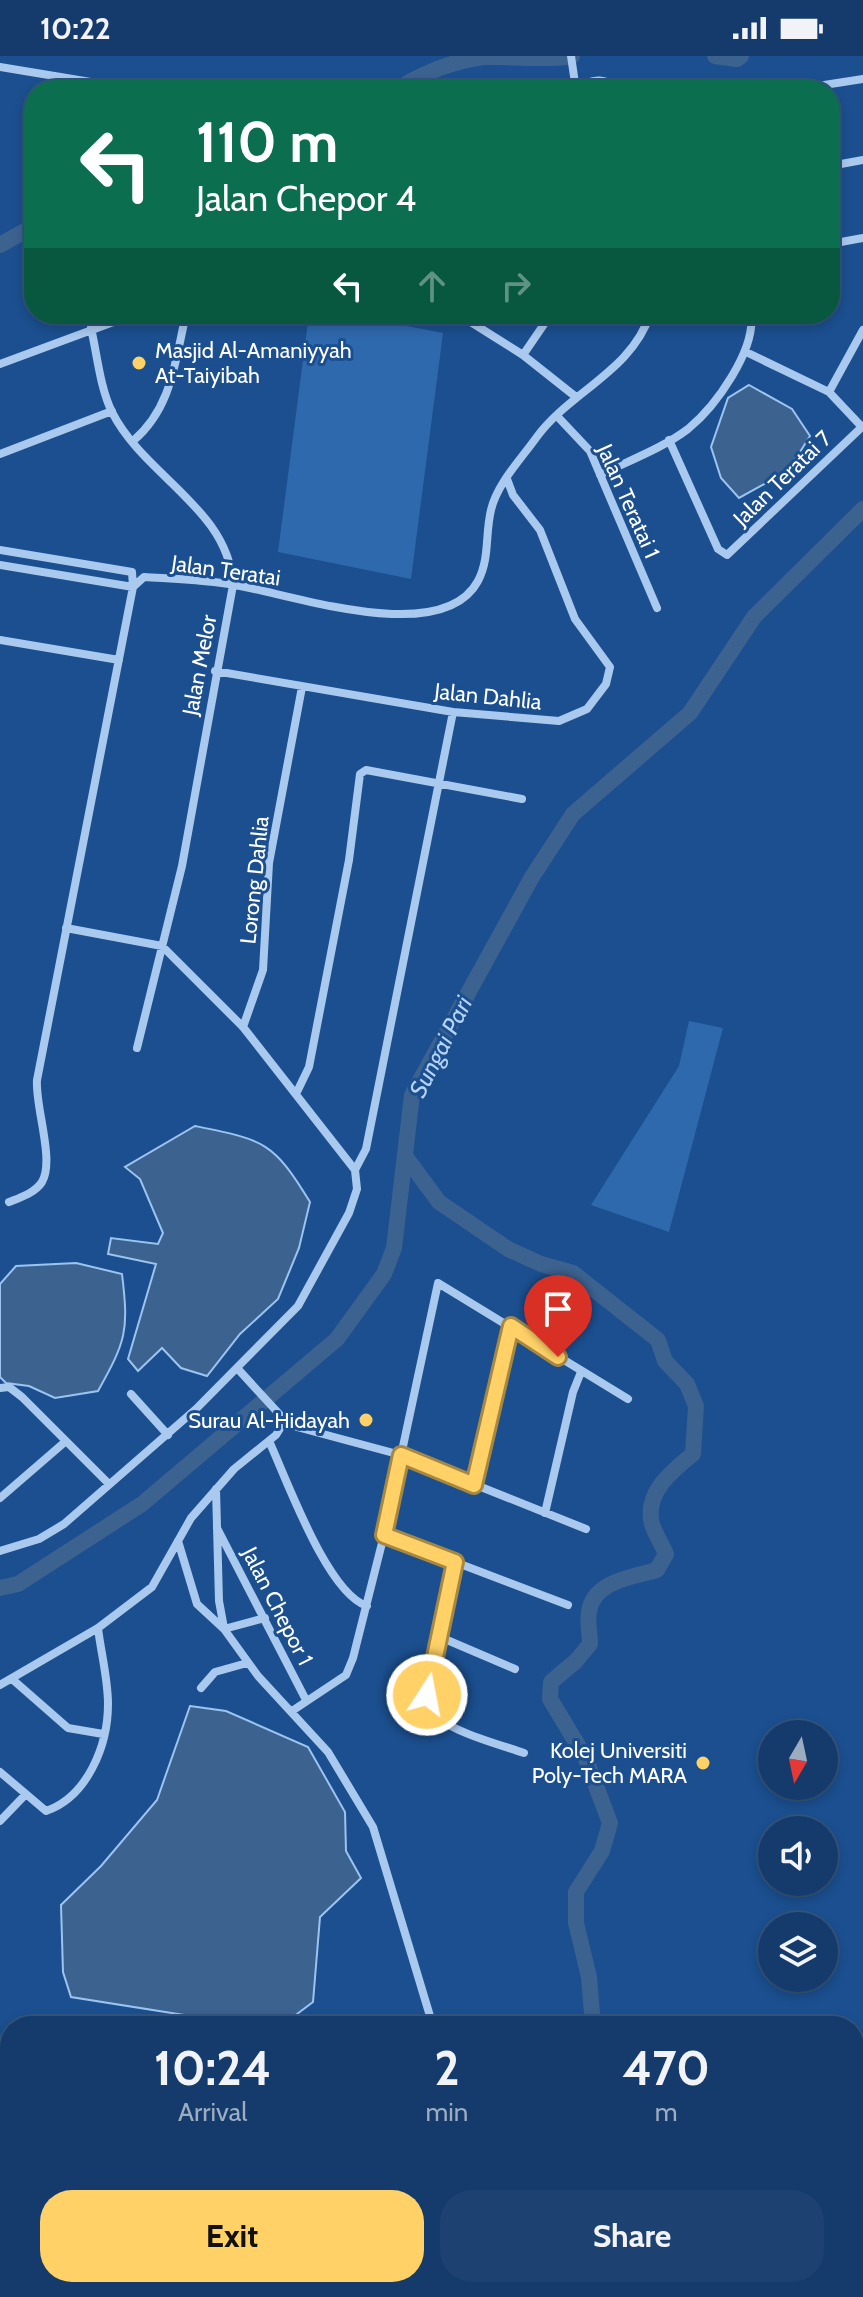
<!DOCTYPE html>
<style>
body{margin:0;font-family:Cabin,sans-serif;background:#1d4271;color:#f1f3f6;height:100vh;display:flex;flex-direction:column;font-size:30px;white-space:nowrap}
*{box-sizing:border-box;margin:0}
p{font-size:26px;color:#9dadc1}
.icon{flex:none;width:44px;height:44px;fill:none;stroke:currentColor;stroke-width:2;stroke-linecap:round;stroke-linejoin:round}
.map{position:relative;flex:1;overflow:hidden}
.sheet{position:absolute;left:0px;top:1960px;width:864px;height:282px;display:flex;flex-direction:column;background:#143b6b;border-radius:32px 32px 0 0;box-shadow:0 4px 12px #0003,0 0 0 2px #33557e}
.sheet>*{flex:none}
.banner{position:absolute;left:24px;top:24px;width:816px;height:244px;border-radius:32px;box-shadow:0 4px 12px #0003,0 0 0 2px #33557e;background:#0b6e4f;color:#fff;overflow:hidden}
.needle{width:52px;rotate:189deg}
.tools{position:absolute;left:758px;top:1664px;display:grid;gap:16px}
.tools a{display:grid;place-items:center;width:80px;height:80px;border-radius:50%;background:#143b6b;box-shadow:0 4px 12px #0003,0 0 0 2px #33557e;font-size:40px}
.pin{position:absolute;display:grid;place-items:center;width:68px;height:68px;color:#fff;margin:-82px -34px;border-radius:50% 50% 50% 0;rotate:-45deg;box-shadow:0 0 8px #0007}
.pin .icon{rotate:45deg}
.me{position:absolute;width:88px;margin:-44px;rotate:11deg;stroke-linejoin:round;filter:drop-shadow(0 0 6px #0008)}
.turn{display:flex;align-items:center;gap:28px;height:168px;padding:0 40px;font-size:36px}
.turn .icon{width:104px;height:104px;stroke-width:2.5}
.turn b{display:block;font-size:56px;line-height:68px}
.lanes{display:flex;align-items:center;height:76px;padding:0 40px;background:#0003;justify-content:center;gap:40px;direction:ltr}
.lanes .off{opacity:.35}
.eta{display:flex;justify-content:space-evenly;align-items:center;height:136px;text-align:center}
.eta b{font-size:48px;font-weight:700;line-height:56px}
.button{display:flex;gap:16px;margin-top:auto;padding:16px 40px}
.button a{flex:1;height:92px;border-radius:32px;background:#ffd166;color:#111;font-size:32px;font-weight:700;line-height:92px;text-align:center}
.button a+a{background:#1d4271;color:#f1f3f6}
.status{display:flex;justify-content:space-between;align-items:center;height:56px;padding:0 40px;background:#143b6b;direction:ltr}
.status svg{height:22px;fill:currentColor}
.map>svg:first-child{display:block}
</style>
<div class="status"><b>10:22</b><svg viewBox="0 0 49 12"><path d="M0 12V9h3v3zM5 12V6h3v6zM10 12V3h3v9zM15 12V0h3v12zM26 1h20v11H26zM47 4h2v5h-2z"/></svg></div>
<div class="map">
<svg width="863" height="2241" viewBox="0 0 863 2241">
<rect width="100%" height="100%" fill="#1b4f8f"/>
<!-- green -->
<path fill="#2e69ad" d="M309 258H344L443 277 411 523 278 496Z
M689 965 723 972 669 1176 591 1149 679 1010Z"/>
<!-- water -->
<path fill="#3c6290" stroke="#9cc4f0" stroke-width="2" d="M749 329 792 353 810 380 788 415 739 442 721 422 711 391 728 342Z
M195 1070C264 1084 273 1085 310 1146L299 1192 278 1243 240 1278 207 1320 181 1312 162 1292 138 1315 128 1303 156 1208 108 1198 111 1182 158 1188 163 1177 140 1123 125 1111Z
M76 1207 122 1218C129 1275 126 1285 98 1335L55 1342 29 1330 6 1327 0 1321V1228L16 1210Z
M190 1650 226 1655 308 1691 345 1756 346 1795 361 1822 320 1861 313 1946 281 1970H195L184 1959 71 1941 63 1916 61 1849 101 1810 157 1744Z"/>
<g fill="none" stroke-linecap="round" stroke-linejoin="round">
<!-- river -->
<path stroke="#3c6290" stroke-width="16" d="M715 0 737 3 741 0
M396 34C423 17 452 5 484 1 513 0 542 5 572 0
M0 189 34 170
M405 1100 439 1146 508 1193 541 1208 573 1217 658 1284 665 1305 687 1328 696 1350 693 1398C672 1415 644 1437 652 1468 655 1478 662 1488 666 1498L657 1514C633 1521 593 1525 589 1556 587 1565 590 1578 590 1588L576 1605 551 1626 550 1643 585 1701 610 1767 602 1795 576 1836V1867L589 1921 593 1970
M0 1532 18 1528 142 1448 337 1283 384 1218 394 1192 412 1039 532 821 573 758 690 657 754 561 863 453
M747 2241 748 2232"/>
<!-- minor -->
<path stroke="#a9c9ee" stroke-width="8" d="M571 0 576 34
M0 11 139 34
M53 34 55 20
M576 34C595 18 607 25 627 34
M792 34 863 23
M830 110 863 104
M830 188 863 182
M458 258 523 299 576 341
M91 272C97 298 100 332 112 356 144 420 229 453 233 529L182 810 137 992
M746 296 829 336 862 371
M523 299 551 258
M0 308 135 258
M829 336 863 274
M557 360 590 395 657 552
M669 384 718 493 727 499 863 370
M133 385C172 352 175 305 186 258
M0 398 112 355
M600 419C628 405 663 392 688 373 716 350 756 294 751 258
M0 494 132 516 133 531 37 1024C35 1051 55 1104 42 1126 35 1137 19 1142 9 1146
M0 509 133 531
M133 531 144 521C175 523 206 524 235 529 291 538 442 592 478 525 490 502 485 478 491 454 497 428 521 403 536 382 569 336 632 315 650 258
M0 584 119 604
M215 615 453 656 559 665 587 653 606 628 610 611 575 563 540 474 513 439 507 423
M243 971 263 914 269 807 302 631
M296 1038 309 1011 349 804 360 718 366 714 522 743
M355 1114 366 1093 453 656
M0 1332 9 1331 22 1341 109 1428
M131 1338 168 1379
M282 1367 401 1399 586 1473
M269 1385C287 1424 327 1537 367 1550
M474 1429 511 1270
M216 1433 219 1545 224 1572
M0 1442 66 1385
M545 1457 573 1336 581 1316
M217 1472 306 1644
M384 1479 568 1549
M178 1485 197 1548 224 1573 258 1620 328 1696 373 1771 433 1970
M0 1495 39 1483 64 1468 196 1353 298 1250 349 1157 357 1133 355 1114 243 971 162 890 66 872
M455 1506 427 1649C437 1673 499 1688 524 1697
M224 1573 265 1562
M440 1581 515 1613
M12 1623 68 1672 103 1678
M0 1629 98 1572 152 1531 191 1462 234 1413 276 1379 281 1371V1360L237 1312
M201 1632 215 1616 247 1607
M292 1655 346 1619 353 1602 384 1479 438 1227 628 1343
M0 1716 46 1755C87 1741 108 1690 108 1648 108 1623 101 1597 98 1572
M0 1765 26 1738
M87 2232C109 2241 118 2233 138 2241
M457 2232V2241
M238 2241 246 2232"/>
</g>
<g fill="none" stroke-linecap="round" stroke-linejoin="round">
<defs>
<path id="route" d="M427 1639 455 1506 384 1479 401 1399 474 1429 511 1270 558 1301"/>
</defs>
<!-- route casing -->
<use href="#route" stroke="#a68842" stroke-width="20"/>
<!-- route -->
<use href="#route" stroke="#ffd166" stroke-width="14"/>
</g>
<!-- markers -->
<g fill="#ffd166" stroke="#1b4f8f" stroke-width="3">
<circle cx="139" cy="307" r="8"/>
<circle cx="366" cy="1364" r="8"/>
<circle cx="703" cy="1707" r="8"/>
</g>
<g text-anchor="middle" stroke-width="6" stroke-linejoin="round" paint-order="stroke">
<!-- poi labels -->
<g font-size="22" fill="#fff" stroke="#1b4f8f" text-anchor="end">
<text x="155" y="302" text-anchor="start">Masjid Al-Amaniyyah<tspan x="155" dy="25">At-Taiyibah</tspan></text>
<text x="350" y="1372">Surau Al-Hidayah</text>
<text x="687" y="1702">Kolej Universiti<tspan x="687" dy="25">Poly-Tech MARA</tspan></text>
</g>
<!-- street labels -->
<g font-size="22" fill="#fff" stroke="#1b4f8f">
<text transform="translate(782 422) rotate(-44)" y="8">Jalan Teratai 7</text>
<text transform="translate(629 445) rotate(66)" y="8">Jalan Teratai 1</text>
<text transform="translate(226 514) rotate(8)" y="8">Jalan Teratai</text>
<text transform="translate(199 609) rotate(-79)" y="8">Jalan Melor</text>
<text transform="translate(488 640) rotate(6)" y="8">Jalan Dahlia</text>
<text transform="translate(254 824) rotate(-84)" y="8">Lorong Dahlia</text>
<text transform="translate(278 1550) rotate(63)" y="8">Jalan Chepor 1</text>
</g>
<!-- water labels -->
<g font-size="24" font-style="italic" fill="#b5d3f5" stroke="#1b4f8f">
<text transform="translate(441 991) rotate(-63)" y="8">Sungai Pari</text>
</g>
</g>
</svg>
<div class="tools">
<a><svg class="needle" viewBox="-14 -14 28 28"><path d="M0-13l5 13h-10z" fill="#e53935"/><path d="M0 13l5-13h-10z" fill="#9dadc1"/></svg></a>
<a><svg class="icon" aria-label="sound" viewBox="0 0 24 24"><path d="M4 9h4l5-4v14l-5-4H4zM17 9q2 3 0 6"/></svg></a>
<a><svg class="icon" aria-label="layers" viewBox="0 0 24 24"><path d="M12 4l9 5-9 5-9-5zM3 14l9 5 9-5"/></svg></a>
</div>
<div class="pin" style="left:558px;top:1301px;background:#d93025"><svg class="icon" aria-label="arrive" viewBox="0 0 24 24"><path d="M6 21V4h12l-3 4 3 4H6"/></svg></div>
<svg class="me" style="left:427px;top:1639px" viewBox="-20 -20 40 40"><circle r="17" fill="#ffd166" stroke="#fff" stroke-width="3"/><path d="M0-11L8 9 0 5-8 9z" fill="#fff"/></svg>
<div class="banner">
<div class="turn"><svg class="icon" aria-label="left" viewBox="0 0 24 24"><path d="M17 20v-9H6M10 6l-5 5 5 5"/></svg><div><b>110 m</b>Jalan Chepor 4</div></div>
<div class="lanes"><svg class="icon" aria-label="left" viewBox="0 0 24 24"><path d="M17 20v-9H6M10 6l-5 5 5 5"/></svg><svg class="icon off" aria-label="ahead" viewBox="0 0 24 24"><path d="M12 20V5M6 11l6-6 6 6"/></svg><svg class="icon off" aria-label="right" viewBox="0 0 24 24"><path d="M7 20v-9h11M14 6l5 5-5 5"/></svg></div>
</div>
<section class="sheet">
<div class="eta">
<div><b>10:24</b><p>Arrival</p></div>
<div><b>2</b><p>min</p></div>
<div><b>470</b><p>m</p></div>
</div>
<div class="button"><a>Exit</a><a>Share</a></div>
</section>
</div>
